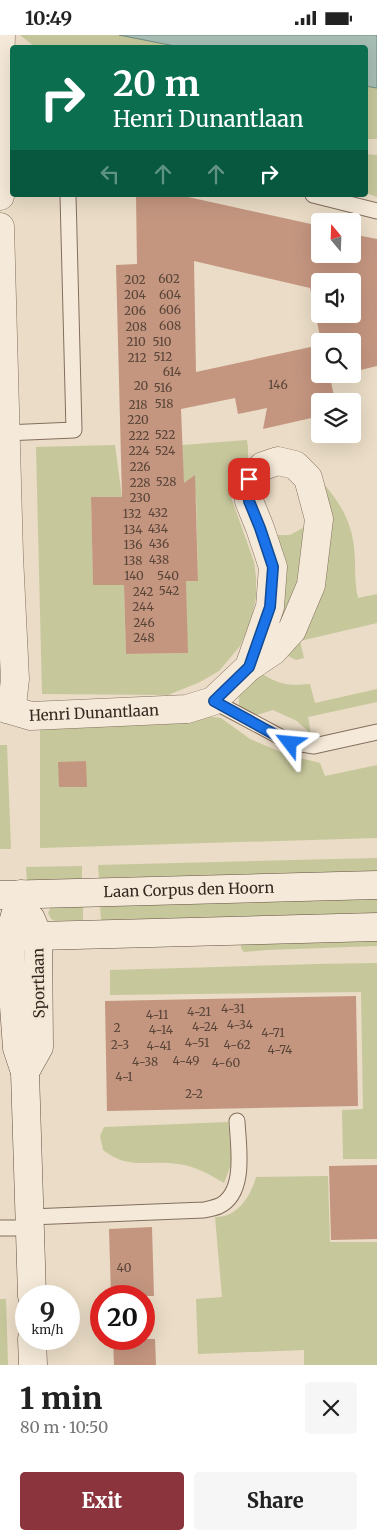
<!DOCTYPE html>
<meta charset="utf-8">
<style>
body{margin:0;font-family:Merriweather,serif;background:#f6f6f6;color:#222;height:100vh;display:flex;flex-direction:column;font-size:19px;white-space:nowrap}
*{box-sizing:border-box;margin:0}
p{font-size:16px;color:#767676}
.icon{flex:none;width:28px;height:28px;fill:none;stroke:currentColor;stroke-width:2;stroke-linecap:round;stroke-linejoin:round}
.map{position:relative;height:1330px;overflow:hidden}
.panel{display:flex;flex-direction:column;background:#fff;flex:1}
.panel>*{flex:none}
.top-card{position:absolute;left:10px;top:10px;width:358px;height:152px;border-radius:5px;box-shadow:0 5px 20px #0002;background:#0b6e4f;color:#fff;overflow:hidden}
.needle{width:32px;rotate:341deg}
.buttons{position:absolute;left:311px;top:178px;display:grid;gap:10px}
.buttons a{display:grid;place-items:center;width:50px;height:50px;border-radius:5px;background:#fff;box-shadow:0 5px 20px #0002;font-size:25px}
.speed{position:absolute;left:15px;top:1250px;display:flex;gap:10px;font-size:25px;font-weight:700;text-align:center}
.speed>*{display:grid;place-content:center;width:65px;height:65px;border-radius:50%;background:#fff;box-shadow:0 5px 20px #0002;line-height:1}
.speed small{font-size:12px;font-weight:400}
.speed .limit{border:8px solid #d22;background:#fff;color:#111}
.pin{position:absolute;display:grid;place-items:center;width:42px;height:42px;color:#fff;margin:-21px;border-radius:10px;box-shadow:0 2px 8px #0006}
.me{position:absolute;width:55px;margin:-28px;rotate:299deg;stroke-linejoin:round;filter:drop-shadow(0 0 4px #0008)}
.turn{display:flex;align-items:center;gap:18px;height:105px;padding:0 20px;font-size:22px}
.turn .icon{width:65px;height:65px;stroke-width:2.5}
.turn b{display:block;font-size:35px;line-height:42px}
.lanes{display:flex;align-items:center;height:48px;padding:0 20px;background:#0003;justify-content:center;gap:25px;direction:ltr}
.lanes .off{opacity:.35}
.round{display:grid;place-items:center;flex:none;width:52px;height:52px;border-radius:5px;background:#f6f6f6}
.summary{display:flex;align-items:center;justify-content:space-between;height:85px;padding:0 20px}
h1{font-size:30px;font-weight:800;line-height:38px}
.cta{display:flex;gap:10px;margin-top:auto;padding:10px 20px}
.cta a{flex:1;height:58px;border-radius:5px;background:#8c343d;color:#fff;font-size:20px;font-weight:800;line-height:58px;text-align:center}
.cta a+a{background:#f6f6f6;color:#222}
.status{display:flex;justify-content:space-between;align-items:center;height:35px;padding:0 25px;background:#fff;direction:ltr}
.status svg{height:14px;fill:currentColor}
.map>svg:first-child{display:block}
</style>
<div class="status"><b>10:49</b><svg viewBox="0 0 49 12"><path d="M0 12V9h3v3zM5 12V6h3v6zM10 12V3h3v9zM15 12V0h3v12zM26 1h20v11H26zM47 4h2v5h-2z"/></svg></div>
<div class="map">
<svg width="377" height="1330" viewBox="0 0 377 1330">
<rect width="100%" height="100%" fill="#eadcc6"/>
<!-- green -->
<path fill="#c6c79b" d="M20 0H119L180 12H35Z
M365 51 377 53V104H365Z
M365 119 377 120V162L366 158 368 135 365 134Z
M247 405 248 413V424L238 433 229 450 232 465 254 527 256 542V562L251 586 240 611 219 636 200 647 168 660 42 659 36 412 115 410 122 462H91L93 549 124 550 126 619 187 618 186 546H198L196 461 184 462 182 410Z
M316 441C336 461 351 483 354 512 356 529 354 547 358 563L377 559V588L300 606 304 623 296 625 288 621 285 615 298 595Z
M310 489 308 522 275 603 270 500H290Z
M262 639C281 650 288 651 310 649L315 668 377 654V667L308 682 311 699 297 686 273 675 257 680 239 671V656Z
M203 681 221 683 250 704 288 720 320 728 325 741 377 730V803L40 813V689Z
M0 710H7L11 814H0Z
M377 823V837L99 843 98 830Z
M82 831V844L27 847 26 832Z
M377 862V879L101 885 100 870Z
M83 871V885L55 886 51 884 48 878 51 872Z
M377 904V911L267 915 244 917 241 913V908Z
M377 928V1124H343L342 1075 363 1074 361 957 110 960V935C199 933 288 929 377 928Z
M228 1087 232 1127 224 1148C209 1139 195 1131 178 1129 148 1124 130 1136 103 1115L100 1101 104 1092Z
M328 1141 330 1207H377V1330H304V1315L198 1319 196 1264 222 1262 215 1182C237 1183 251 1161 256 1142Z
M0 1264H6L8 1330H0Z"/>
<!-- water -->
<path fill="#a7beb5" stroke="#6f8b81" d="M119 0H377V53L365 51V12H180Z"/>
<!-- building -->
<path fill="#c49680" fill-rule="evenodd" d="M136 160H179L320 191V219H352V199L377 204V331L352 337V306H321L310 253 194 226 196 337 320 310V339H344L330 342 335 366H320V381L263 394 267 373 238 379 235 363 181 374 184 448 195 440 198 546H186L188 618 126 619 124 550H93L91 462H122L116 230 137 229ZM320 246H352V279H320Z
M86 726 87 752H59L58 727Z
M356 961 358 1071 107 1076 105 966Z
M377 1130V1204L331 1205 329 1131Z
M152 1192 154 1261H111L109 1194Z
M113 1304H155L156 1330H114Z"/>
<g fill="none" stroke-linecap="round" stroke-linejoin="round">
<defs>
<path id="lane" d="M313 160 377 176
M5 398 74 395 68 160
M213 666 290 707 314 711 377 697
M30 1182 204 1175C209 1174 214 1173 219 1171 247 1158 238 1110 237 1086
M0 1193H30"/>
<g id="street">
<path d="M0 30 1 0"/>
<path d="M0 32 4 138 0 161"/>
<path d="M0 192 9 521 15 644 13 662 7 674"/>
<path id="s1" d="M7 674 31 681 187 674 213 666 249 632 273 616 292 595 311 550 319 484 308 443 295 430 278 426 263 431 249 444V466L260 493 273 532 270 572 249 632"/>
</g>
<g id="secondary">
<path d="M21 859 9 902 17 1013 25 1037 32 1261"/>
<path id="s2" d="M0 860 377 850"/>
<path d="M0 902 377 892"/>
<path d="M25 1037 39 1012 38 901 31 884"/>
<path d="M32 1304 33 1330"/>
</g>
</defs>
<!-- lane casing -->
<use href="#lane" stroke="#836e5e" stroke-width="17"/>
<!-- street casing -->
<use href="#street" stroke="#836e5e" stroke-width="29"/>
<!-- secondary casing -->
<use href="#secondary" stroke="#655041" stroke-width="29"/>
<!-- lane -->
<use href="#lane" stroke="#f5ead9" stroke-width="15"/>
<!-- street -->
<use href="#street" stroke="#f5ead9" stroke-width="28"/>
<!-- secondary -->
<use href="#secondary" stroke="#f5ead9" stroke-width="28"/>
</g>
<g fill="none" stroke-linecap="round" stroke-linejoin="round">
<defs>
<path id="route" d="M249 444V466L260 493 273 532 270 572 249 632 214 666 290 708"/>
</defs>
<!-- route casing -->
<use href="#route" stroke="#114b97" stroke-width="12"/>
<!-- route -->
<use href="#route" stroke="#1a73e8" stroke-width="9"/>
</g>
<g text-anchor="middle" stroke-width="5" stroke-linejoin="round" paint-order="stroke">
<!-- number labels -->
<g font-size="12" fill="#594438">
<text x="169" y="248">602</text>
<text x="135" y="249">202</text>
<text x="135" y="264">204</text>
<text x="170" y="264">604</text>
<text x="170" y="279">606</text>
<text x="135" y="280">206</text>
<text x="170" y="295">608</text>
<text x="136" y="296">208</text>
<text x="136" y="311">210</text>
<text x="162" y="311">510</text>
<text x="163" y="326">512</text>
<text x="137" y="327">212</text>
<text x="172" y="341">614</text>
<text x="278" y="354">146</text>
<text x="141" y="355">20</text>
<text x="163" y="357">516</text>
<text x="164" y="373">518</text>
<text x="138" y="374">218</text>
<text x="138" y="389">220</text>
<text x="165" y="404">522</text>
<text x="139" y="405">222</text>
<text x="139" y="420">224</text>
<text x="165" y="420">524</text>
<text x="140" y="436">226</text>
<text x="166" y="451">528</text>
<text x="140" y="452">228</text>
<text x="140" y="467">230</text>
<text x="158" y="482">432</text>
<text x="132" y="483">132</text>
<text x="158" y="498">434</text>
<text x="133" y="499">134</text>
<text x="159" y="513">436</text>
<text x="133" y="514">136</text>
<text x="159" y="529">438</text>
<text x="133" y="530">138</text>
<text x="134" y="545">140</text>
<text x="168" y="545">540</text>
<text x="169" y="560">542</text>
<text x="143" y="561">242</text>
<text x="143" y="576">244</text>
<text x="144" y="592">246</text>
<text x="144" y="607">248</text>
<text x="233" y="978">4-31</text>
<text x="199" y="981">4-21</text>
<text x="157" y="984">4-11</text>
<text x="240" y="994">4-34</text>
<text x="205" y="996">4-24</text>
<text x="117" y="997">2</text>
<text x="161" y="999">4-14</text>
<text x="273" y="1002">4-71</text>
<text x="197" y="1012">4-51</text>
<text x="120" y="1014">2-3</text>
<text x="237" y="1014">4-62</text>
<text x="159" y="1015">4-41</text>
<text x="280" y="1019">4-74</text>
<text x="186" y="1030">4-49</text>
<text x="145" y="1031">4-38</text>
<text x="226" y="1032">4-60</text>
<text x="124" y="1046">4-1</text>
<text x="194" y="1063">2-2</text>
<text x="124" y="1237">40</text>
</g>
<!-- street labels -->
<g font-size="15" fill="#352820" stroke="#f2e7d5">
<text dy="5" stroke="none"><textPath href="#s1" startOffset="88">Henri Dunantlaan</textPath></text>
<text dy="5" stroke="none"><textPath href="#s2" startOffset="189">Laan Corpus den Hoorn</textPath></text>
<text transform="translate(39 948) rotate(-91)" y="5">Sportlaan</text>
</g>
</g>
</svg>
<div class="buttons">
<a><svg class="needle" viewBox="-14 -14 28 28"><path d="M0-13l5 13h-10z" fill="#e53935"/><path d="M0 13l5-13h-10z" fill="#767676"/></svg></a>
<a><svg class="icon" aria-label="sound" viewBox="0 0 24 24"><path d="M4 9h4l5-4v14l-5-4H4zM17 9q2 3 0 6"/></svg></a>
<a><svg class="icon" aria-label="search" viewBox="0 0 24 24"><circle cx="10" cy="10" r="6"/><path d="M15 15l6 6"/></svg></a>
<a><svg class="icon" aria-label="layers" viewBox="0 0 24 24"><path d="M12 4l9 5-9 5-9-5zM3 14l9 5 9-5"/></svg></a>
</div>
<div class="speed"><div>9<small>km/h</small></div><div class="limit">20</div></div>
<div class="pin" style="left:249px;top:444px;background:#d93025"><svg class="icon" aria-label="arrive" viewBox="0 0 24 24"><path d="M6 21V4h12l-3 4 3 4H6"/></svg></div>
<svg class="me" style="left:290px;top:708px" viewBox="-20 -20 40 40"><path d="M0-17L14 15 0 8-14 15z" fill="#1a73e8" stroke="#fff" stroke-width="4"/></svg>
<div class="top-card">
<div class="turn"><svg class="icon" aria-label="right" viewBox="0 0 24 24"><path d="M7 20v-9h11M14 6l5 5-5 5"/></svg><div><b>20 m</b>Henri Dunantlaan</div></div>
<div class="lanes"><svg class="icon off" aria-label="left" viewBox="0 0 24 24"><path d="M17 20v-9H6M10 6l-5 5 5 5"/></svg><svg class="icon off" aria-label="ahead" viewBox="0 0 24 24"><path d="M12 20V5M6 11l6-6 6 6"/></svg><svg class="icon off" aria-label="ahead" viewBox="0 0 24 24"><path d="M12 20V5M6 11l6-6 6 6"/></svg><svg class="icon" aria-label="right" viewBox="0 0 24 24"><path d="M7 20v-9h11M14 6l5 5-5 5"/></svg></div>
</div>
</div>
<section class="panel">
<div class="summary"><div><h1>1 min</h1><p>80 m · 10:50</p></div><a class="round"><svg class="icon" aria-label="close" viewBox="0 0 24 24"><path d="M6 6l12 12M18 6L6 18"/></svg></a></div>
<div class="cta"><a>Exit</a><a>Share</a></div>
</section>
